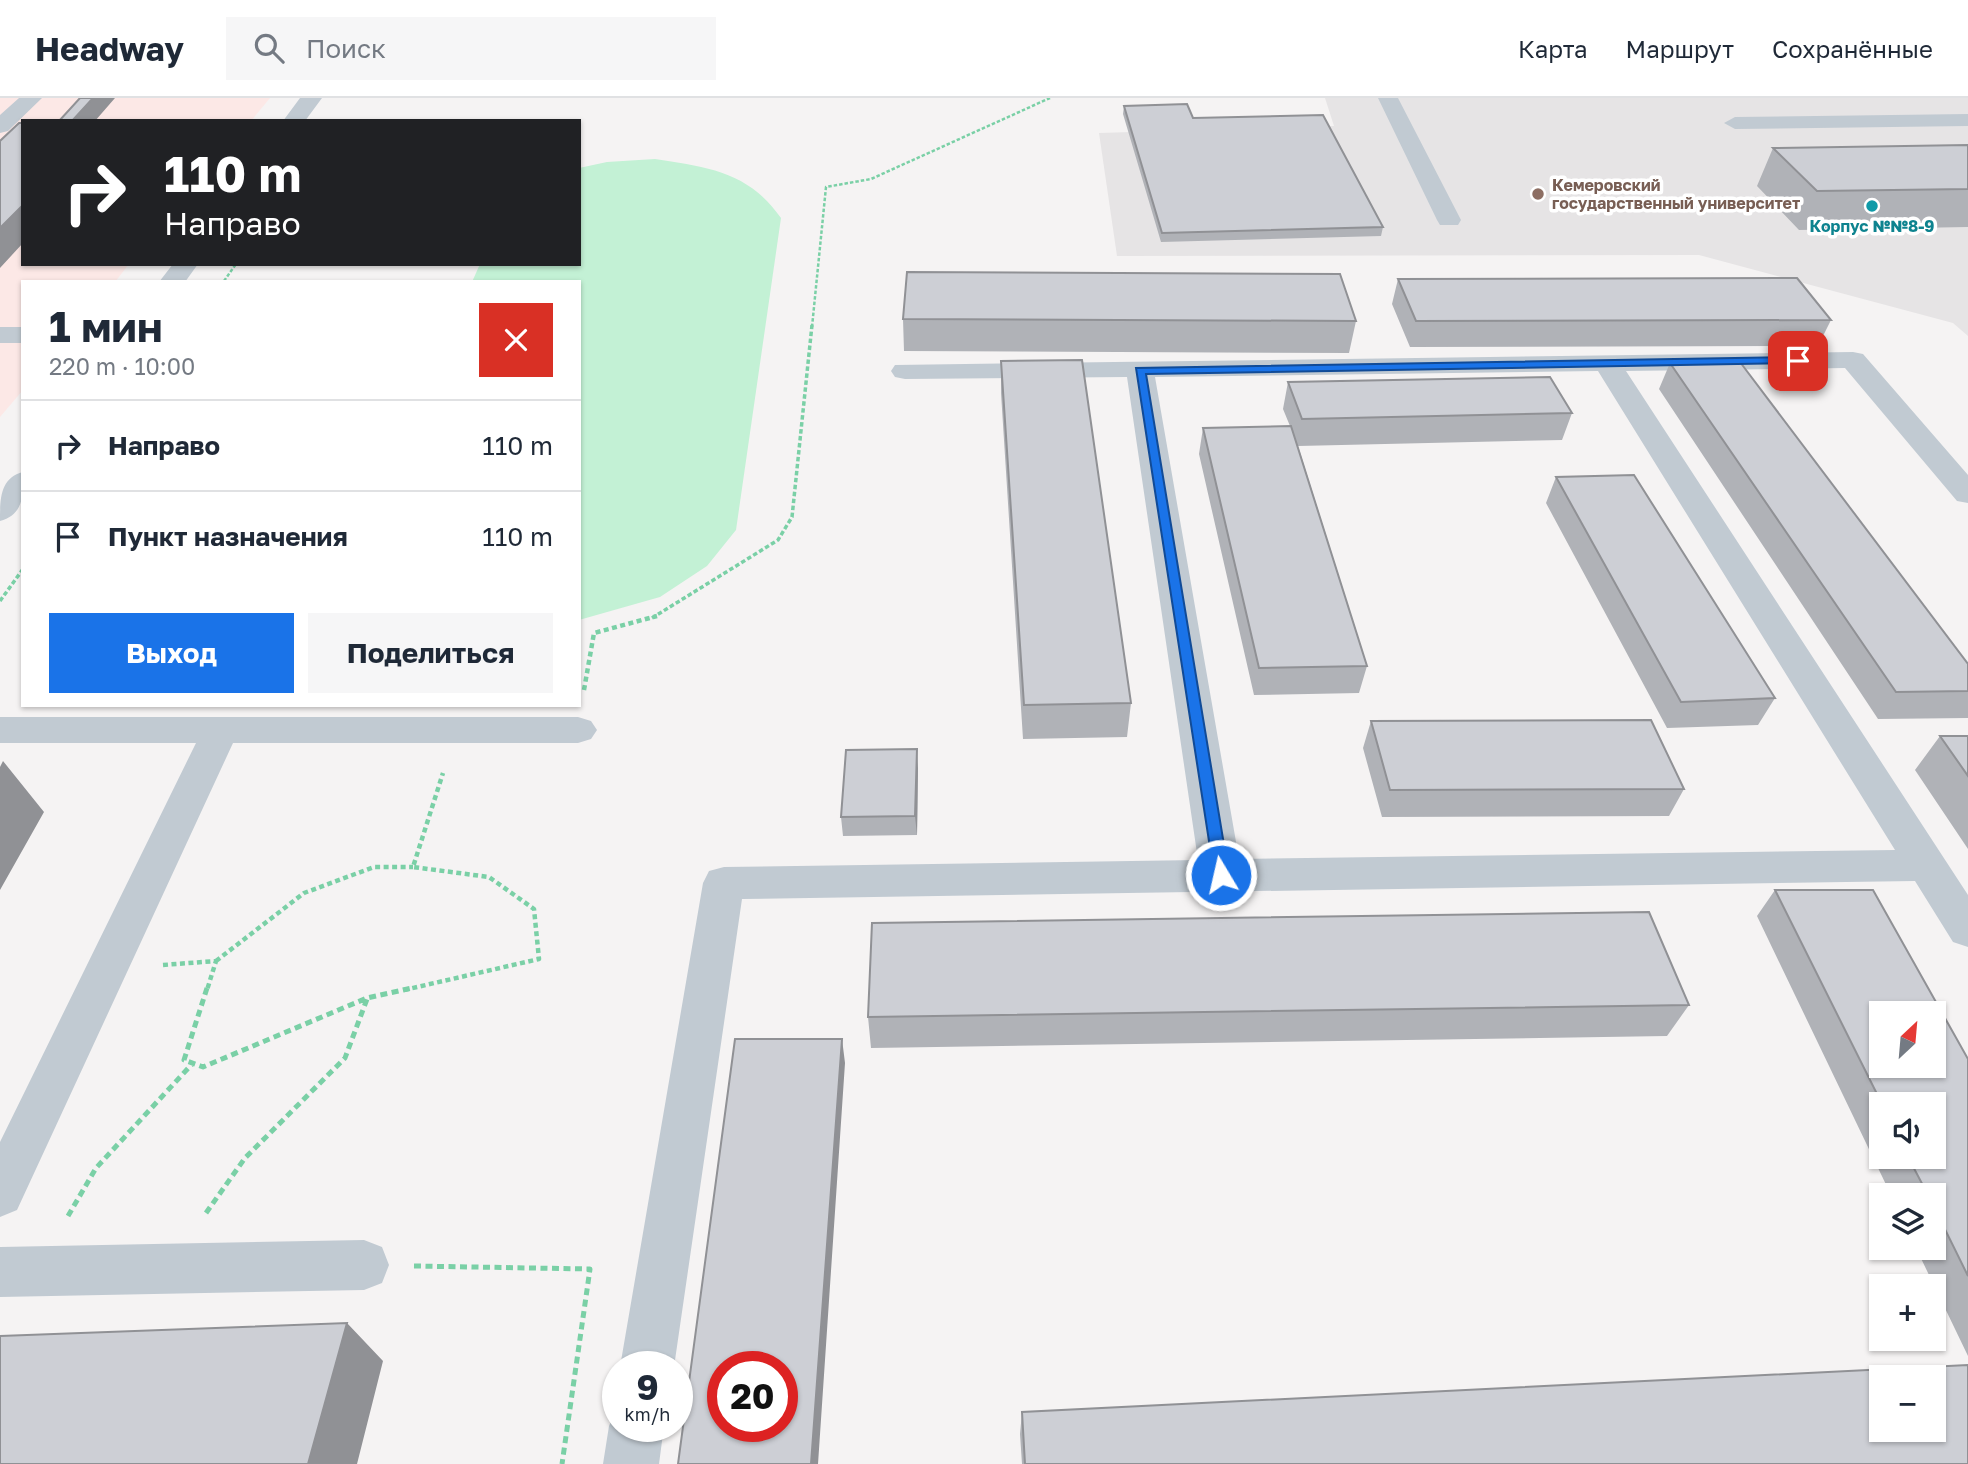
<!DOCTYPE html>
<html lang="ru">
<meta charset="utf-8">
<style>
body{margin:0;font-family:"Golos Text",sans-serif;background:#f6f6f7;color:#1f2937;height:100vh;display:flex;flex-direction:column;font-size:26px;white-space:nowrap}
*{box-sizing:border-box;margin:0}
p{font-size:23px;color:#747a83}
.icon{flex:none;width:38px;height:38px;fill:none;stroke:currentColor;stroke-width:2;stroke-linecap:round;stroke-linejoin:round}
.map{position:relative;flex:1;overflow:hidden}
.sheet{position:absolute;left:21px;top:182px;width:560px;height:427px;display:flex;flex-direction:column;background:#fff;border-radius:0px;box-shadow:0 2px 5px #0004}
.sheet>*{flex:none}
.guide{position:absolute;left:21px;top:21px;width:560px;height:147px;border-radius:0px;box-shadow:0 2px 5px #0004;background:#202124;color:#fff;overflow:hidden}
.needle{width:46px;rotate:26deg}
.buttons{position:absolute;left:1869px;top:903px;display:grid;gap:14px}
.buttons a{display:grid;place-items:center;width:77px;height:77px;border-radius:0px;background:#fff;box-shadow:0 2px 5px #0004;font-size:35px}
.speed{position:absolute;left:602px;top:1253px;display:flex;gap:14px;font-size:35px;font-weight:700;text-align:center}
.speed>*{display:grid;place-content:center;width:91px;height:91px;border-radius:50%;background:#fff;box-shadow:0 2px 5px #0004;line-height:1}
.speed small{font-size:18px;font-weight:400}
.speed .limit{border:10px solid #d22;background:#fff;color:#111}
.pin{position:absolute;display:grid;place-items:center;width:60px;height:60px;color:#fff;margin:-30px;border-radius:14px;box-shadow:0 4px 10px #0006}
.me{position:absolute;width:77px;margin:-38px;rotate:351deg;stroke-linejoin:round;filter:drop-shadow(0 0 5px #0008)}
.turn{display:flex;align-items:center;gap:24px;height:147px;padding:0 28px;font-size:32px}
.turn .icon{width:91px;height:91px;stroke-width:2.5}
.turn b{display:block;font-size:49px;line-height:60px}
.round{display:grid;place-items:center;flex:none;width:74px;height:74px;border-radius:0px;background:#f6f6f7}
.head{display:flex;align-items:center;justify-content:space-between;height:119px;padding:0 28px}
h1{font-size:42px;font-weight:700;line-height:52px}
.primary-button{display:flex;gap:14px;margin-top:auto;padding:14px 28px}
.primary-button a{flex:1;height:80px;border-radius:0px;background:#1a73e8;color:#fff;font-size:28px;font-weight:700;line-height:80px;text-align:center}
.primary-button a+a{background:#f6f6f7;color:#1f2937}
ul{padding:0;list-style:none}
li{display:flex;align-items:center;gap:21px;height:91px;padding:0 28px;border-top:2px solid #e0e1e3}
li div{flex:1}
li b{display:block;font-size:26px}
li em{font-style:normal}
header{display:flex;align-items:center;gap:42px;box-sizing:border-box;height:98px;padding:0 35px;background:#fff;border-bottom:2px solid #e0e1e3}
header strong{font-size:33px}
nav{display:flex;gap:38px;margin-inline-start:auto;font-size:24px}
.search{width:490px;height:63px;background:#f6f6f7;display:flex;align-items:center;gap:18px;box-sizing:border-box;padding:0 24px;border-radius:0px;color:#747a83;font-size:26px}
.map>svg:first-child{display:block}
</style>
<header>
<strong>Headway</strong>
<div class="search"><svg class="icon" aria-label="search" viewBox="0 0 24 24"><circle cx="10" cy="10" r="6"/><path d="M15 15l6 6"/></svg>Поиск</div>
<nav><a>Карта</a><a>Маршрут</a><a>Сохранённые</a></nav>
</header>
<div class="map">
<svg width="1968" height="1366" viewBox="0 0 1968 1366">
<rect width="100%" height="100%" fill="#f5f3f3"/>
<!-- education -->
<path fill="#e6e4e5" d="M1325 0H1968V238L1953 225 1699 157 1117 158 1099 35 1334 28Z"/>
<!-- medical -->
<path fill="#fce8e6" d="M0 0H270L251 23H23V166H129L115 184H23V292L0 319Z"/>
<!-- green -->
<path fill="#c3f1d5" d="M655 61C708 69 749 74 781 120L736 432 707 468 660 499 579 522V184H472L480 166H579V70L607 64Z"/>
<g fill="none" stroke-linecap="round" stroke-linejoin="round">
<!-- path-far3 -->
<path stroke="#7ad0a6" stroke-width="2.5" stroke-dasharray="3.5 2" stroke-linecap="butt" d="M224 183 236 166
M812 229 826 89 871 81 1050 0"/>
<!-- path-far2 -->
<path stroke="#7ad0a6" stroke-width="3.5" stroke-dasharray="4.5 2.5" stroke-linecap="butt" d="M0 503 23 471
M652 520 778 442 792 419 812 227"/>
<!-- path-far1 -->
<path stroke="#7ad0a6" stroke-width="4.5" stroke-dasharray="5 3.5" stroke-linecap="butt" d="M584 592 594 535 657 518
M216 863 304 795 374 769H413
M163 867 216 863 207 892
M404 892 539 861 534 811 489 779 413 769 443 675"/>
<!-- path -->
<path stroke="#7ad0a6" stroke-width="5" stroke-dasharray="7 4.5" stroke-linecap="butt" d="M207 890 184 962 203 969 367 900 412 890
M206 1115 245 1060 345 960 367 901
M68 1118 96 1070 193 965
M414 1168 590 1171 562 1366"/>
<!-- minor -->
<path fill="#c1cad2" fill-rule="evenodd" d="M19 0H42L8 33 0 35V17Z
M300 0H322L305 23H283Z
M1378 0H1398L1461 122 1458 127H1440L1437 122Z
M1968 16V28L1735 31 1724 25 1735 19Z
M173 166H198L185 184H159Z
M0 229H23V245H0Z
M1853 254 1863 256 1968 377V405L1957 403 1845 270 1626 273 1968 797V849L1953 844 1915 783 742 801 674 1269H620L703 785 709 773 724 769 1198 762 1127 279 905 281 895 279 891 273 895 267ZM1598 273 1895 752 1239 761 1155 279Z
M23 374C23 396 25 416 0 423 0 401 0 380 23 374Z
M0 619H578L591 623 597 632 591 641 578 645H233L17 1112 0 1119V1044L196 645H0Z
M364 1142 382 1149 389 1167 382 1185 364 1192 0 1199V1149Z
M618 1308V1328H664L659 1366H603L609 1328Z"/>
</g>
<!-- wall -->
<path fill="#b0b2b7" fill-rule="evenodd" d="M1124 8 1193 20 1383 129 1381 138 1161 144 1123 16Z
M1968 47V129L1799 132 1757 88 1773 50Z
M1398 181 1831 222 1818 248 1410 249 1392 206Z
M903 221 1356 223 1349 255 904 253Z
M1001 263 1131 605 1127 639 1023 641 1001 295Z
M1670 265 1968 566V620L1878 621 1659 291Z
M1288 284 1572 315 1562 342 1298 348 1367 568 1359 595 1254 597 1199 356 1203 330 1290 328 1283 311Z
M1556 379 1775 600 1758 627 1667 630 1546 405Z
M1371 623 1684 691 1669 718 1382 719 1363 650Z
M1940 638H1968V751L1915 672Z
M918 670 917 737 843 738 841 719Z
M1775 792 1968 961V1258L1916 1150H1934V1097H1891L1757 818ZM1881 1006H1934V1059H1881Z
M1689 907 1667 938 871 950 868 919Z
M1022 1314 1968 1366H1022L1020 1336Z"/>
<!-- shaded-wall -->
<path fill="#909195" d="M93 0H115L95 23H72Z
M23 107V145L0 170V130Z
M917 651 918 670 917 737 915 718Z
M3 663 44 714 0 792V669Z
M842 941 845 965 818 1366H811Z
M347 1225 383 1263 357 1366H308Z"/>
<!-- building -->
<path fill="#cdcfd5" stroke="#909195" stroke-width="2" fill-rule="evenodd" d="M80 0H93L72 23H59Z
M1187 6 1193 20 1323 17 1383 129 1162 135 1124 8Z
M19 25H23V107L0 130V43Z
M1968 47V91L1817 93 1773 50Z
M907 174 1340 176 1356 223 903 221Z
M1797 180 1831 222 1416 223 1398 181Z
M1082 262 1131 605 1024 607 1001 263Z
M1740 264 1968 566V593L1896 594 1670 265Z
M1550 279 1572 315 1302 321 1288 284Z
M1291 328 1367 568 1259 570 1203 330Z
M1634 377 1775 600 1681 604 1556 379Z
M1651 622 1684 691 1390 692 1371 623Z
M1940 638H1968V678Z
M917 651 915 718 841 719 846 652Z
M1775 792H1873L1968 961V1178L1934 1109V1097H1928L1908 1059H1934V1006H1882ZM1881 915H1934V968H1881Z
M1649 814 1689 907 868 919 872 825Z
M735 941H842L811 1366H678ZM723 1269H782V1328H723Z
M347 1225 308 1366H0V1238Z
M1968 1267V1366H1025L1022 1314ZM1881 1279H1934V1332H1881Z"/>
<!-- route -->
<path fill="#1a73e8" stroke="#114b97" stroke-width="2" d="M1798 259 1804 263 1802 265 1146 276 1229 777 1221 784 1215 782 1136 270Z"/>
<!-- markers -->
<circle fill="#8d6e63" stroke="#fff" stroke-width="2.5" cx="1538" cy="96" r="7"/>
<circle fill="#0f9aa8" stroke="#fff" stroke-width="2.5" cx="1872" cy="108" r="7"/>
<g text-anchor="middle" stroke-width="7" stroke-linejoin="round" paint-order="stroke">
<!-- far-education labels -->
<g font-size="16" font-weight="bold" fill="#785e54" stroke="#fff" text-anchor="start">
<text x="1552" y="93">Кемеровский<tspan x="1552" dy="18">государственный университет</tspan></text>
</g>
<!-- far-culture labels -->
<g font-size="16" font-weight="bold" fill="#0d838f" stroke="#fff">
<text x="1872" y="134">Корпус №№8-9</text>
</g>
</g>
</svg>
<div class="buttons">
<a><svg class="needle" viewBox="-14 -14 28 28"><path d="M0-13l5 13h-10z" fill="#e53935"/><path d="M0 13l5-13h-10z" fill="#747a83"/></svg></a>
<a><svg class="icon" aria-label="sound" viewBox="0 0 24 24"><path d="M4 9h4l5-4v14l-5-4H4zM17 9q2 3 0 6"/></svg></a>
<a><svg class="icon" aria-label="layers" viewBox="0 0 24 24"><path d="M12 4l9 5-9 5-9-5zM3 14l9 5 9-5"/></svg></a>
<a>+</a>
<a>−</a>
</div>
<div class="speed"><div>9<small>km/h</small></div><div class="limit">20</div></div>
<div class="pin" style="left:1798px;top:263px;background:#d93025"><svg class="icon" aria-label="arrive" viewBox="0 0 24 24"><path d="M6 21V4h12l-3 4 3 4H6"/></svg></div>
<svg class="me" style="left:1221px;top:777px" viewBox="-20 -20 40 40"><circle r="17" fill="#1a73e8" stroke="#fff" stroke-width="3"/><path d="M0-11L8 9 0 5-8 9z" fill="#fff"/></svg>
<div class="guide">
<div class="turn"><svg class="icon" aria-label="right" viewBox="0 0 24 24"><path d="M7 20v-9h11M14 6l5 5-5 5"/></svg><div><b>110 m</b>Направо</div></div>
</div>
<section class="sheet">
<div class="head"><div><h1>1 мин</h1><p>220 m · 10:00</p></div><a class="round" style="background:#d93025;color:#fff"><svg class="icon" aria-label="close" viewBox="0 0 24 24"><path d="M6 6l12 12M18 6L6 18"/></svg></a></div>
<ul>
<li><svg class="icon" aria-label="right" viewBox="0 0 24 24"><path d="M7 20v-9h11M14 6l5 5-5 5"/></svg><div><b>Направо</b></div><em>110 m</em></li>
<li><svg class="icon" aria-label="arrive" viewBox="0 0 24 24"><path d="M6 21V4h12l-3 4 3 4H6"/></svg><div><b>Пункт назначения</b></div><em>110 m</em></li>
</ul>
<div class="primary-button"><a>Выход</a><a>Поделиться</a></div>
</section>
</div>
